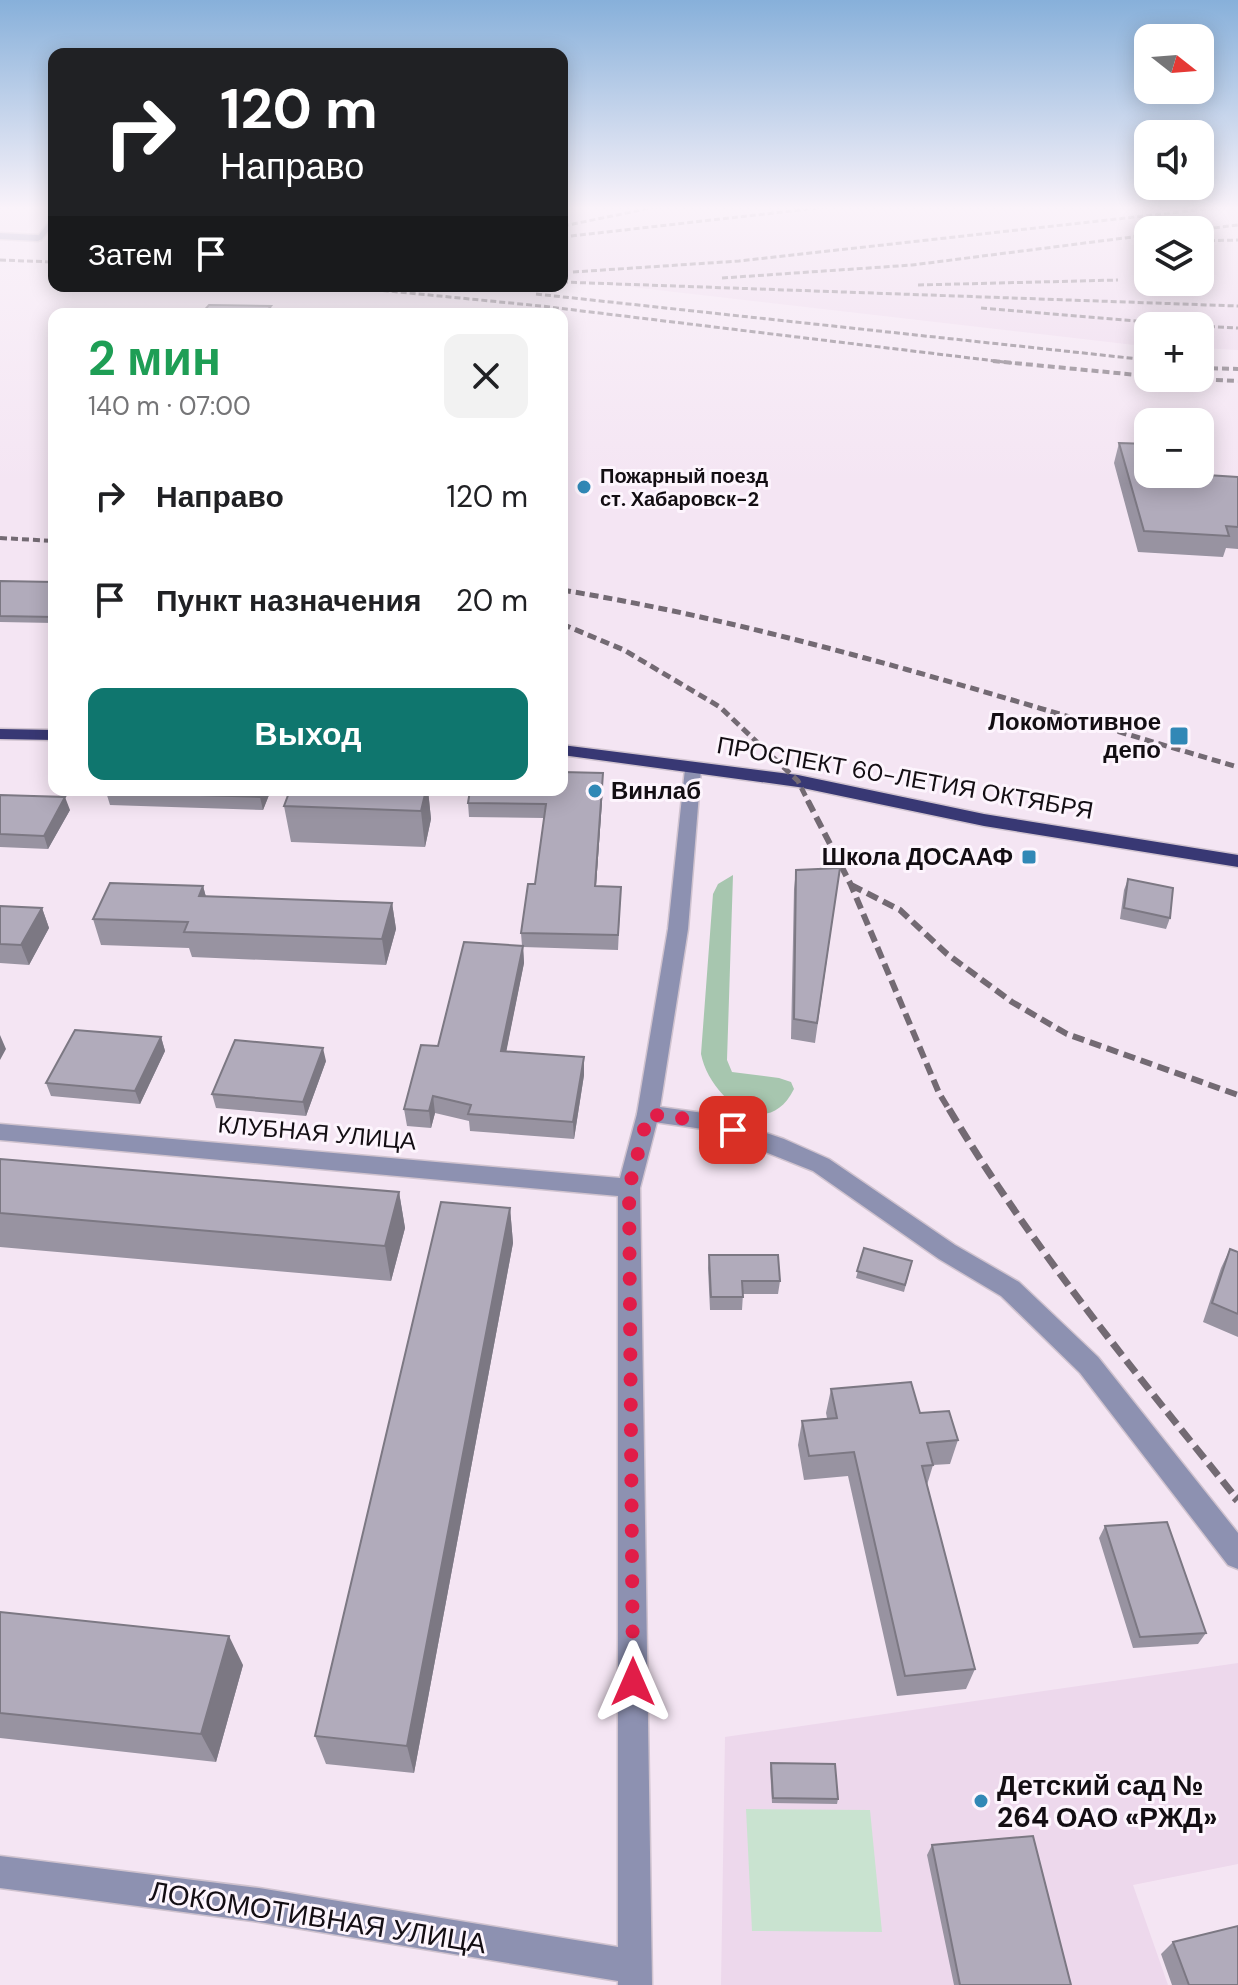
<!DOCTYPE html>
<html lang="ru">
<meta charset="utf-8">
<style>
body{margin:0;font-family:"DM Sans",sans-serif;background:#f2f2f2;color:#202124;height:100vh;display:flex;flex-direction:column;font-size:30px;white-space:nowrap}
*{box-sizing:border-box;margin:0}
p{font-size:26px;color:#757577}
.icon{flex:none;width:44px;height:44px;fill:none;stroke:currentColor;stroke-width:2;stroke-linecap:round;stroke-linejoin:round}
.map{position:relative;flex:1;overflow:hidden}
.panel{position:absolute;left:48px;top:308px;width:520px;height:488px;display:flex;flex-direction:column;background:#fff;border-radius:16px;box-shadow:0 4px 20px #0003}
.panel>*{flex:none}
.banner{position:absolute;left:48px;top:48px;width:520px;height:244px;border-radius:16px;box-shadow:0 4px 20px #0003;background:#202124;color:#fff;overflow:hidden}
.needle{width:52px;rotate:107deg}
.tools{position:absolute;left:1134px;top:24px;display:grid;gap:16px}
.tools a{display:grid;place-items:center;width:80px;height:80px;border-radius:16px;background:#fff;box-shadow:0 4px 20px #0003;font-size:40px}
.pin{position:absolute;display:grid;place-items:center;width:68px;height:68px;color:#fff;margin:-34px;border-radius:16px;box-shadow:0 4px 12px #0006}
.me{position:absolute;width:88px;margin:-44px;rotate:0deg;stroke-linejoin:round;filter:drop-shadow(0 0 6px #0008)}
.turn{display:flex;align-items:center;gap:28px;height:168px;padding:0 40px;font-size:36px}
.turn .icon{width:104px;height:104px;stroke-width:2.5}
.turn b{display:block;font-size:56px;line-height:68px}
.then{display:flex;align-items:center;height:76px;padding:0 40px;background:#0003;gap:16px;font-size:30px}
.round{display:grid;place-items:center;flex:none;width:84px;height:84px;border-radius:16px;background:#f2f2f2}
.head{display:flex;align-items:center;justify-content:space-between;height:136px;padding:0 40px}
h1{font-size:48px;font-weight:700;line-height:60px;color:#1e9e55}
.action{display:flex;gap:16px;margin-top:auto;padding:16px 40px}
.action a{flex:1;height:92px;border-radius:16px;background:#0f766e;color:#fff;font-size:32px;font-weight:700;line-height:92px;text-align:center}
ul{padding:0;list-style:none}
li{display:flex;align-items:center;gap:24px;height:104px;padding:0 40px}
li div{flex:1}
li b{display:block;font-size:30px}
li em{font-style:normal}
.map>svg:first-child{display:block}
</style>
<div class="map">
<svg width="1238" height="1985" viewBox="0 0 1238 1985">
<rect width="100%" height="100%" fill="#f4e5f3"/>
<!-- built -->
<path fill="#edd8ec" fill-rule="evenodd" d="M0 206H46L27 231 0 230Z
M562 206H1238V350L1200 348V326H1148V346H1143L562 279ZM1148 230H1200V282H1148Z
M1238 1663V1864L1133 1885 1168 1985H721L725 1737Z"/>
<!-- green -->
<path fill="#c9e3d0" d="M746 1809 870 1810 882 1932 752 1931Z"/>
<!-- forest -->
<path fill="#a7c6af" d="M733 875 727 1060 732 1072 779 1078 791 1082 794 1089C766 1145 709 1096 701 1054L713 894 718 884Z"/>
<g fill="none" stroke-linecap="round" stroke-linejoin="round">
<defs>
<path id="minor" d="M0 233 38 235 43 238 38 241 0 239Z
M648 1106 656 1108 659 1114 640 1188 652 1985H618V1981L259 1922 0 1888V1856L259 1888 618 1947V1196L0 1140V1124L620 1178 637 1114 640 1108Z"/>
<path id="tertiary" d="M54 215V224L41 240H35Z
M693 764 701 769 688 929 660 1107 711 1114 784 1139 829 1159 955 1245 1019 1282 1098 1357 1238 1533V1569L1228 1565 1080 1373 1001 1296 939 1259 813 1171 710 1130 640 1120 637 1114 668 929 685 769Z"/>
<path id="trunk" d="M0 729 54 730V740L0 739Z
M562 745 798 775 984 814 1238 855V867L984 826 798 787 562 755Z"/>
</defs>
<!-- minor casing -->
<use href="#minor" stroke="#d0c3cf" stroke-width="3"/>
<!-- tertiary casing -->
<use href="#tertiary" stroke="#d0c3cf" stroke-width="3"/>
<!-- trunk casing -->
<use href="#trunk" stroke="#d0c3cf" stroke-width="3"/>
<!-- minor -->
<use href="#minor" fill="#8d91b1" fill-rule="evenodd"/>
<!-- tertiary -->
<use href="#tertiary" fill="#8d91b1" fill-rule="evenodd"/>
<!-- trunk -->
<use href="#trunk" fill="#383874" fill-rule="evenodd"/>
<!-- rail-far5 -->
<path stroke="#736a73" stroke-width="3" stroke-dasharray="6 3" stroke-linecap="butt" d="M563 226 661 206
M1196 230 1238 225
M562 237 835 206
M1200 241 1238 240
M0 260 54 262
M573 272 739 261 1233 206
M722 278 912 265 1148 235
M562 282 1238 306
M918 285 1118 280
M338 286 541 306 1012 363
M536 294 1148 360
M981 308 1196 326
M1200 326 1238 328"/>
<!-- rail-far4 -->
<path stroke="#736a73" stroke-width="4" stroke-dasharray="7 4" stroke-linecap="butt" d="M993 361 1148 376
M1200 368 1238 369
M1172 378 1238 381
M0 538 54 541"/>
<!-- rail-far3 -->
<path stroke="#736a73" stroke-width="5" stroke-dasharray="9 5" stroke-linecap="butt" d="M562 590C793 628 1014 702 1238 767
M562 624 624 650 720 707 798 781 809 803"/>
<!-- rail-far2 -->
<path stroke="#736a73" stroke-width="6" stroke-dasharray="12 6" stroke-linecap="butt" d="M808 801 851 885 939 1093 950 1111
M851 885 900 910 947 954 1012 1002 1067 1034 1238 1095"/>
<!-- rail-far1 -->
<path stroke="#736a73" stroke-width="7" stroke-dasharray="15 7" stroke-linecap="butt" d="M949 1109C1032 1248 1136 1373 1237 1499"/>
<!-- rail -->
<path stroke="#736a73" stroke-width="9" stroke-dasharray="18 9" stroke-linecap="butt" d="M1235 1497 1238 1500"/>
</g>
<!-- wall -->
<path fill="#9893a1" d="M1119 443 1207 475 1238 477V549L1226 548 1223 557 1138 552 1114 463Z
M0 581 54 582V623L0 622Z
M603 787 596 886 621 887 618 950 523 947 524 963 506 1051 584 1057V1075L574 1139 470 1131 469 1121 435 1113 431 1128 407 1126 404 1109 438 1046 522 946 521 933 535 884 544 818 469 817 468 803Z
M107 790H271L263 810 110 805 106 792Z
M290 790H428L431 819 425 847 291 842 284 806Z
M0 795 70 810 48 849 0 847Z
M840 868 815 1043 791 1039 794 889 796 870Z
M1128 879 1170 918 1166 929 1120 919 1124 890Z
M203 886 206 897 392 903 396 929 386 965 192 957 189 948 101 945 93 919Z
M0 906 42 908 49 928 29 965 0 963Z
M161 1037 165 1051 140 1104 51 1096 46 1083Z
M326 1061 306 1116 216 1108 212 1094Z
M0 1159 399 1192 405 1228 391 1281 0 1247Z
M510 1208 513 1243 414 1773 326 1764 315 1736Z
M864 1248 912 1261 904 1292 856 1278Z
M1230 1249 1238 1252V1337L1203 1322 1221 1268Z
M709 1255 780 1281 778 1294H743L742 1310H710L708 1268Z
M831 1389 920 1413 958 1440 950 1464 933 1465 927 1485 975 1669 966 1689 897 1696 848 1476 804 1480 798 1445 802 1421 827 1418 826 1413Z
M1105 1526 1206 1633 1198 1644 1133 1648 1099 1538Z
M0 1612 243 1665 216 1762 0 1738Z
M771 1763 838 1799 837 1804 772 1803 770 1768Z
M932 1845 1071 1985H954L927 1855Z
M1173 1942 1238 1985H1172L1161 1954Z"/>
<!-- shaded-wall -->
<path fill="#7c7883" d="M271 306 272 314H264Z
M603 773V787L595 900V886Z
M263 790H271L263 810 260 797Z
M426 790H428L431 819 425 847 421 811Z
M65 797 70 810 48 849 44 836Z
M203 886 210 912 199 896Z
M392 903 396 929 386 965 382 939Z
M42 908 49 928 29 965 21 945Z
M523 946 524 963 503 1068 501 1051Z
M0 1035 6 1049 0 1060Z
M161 1037 165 1051 140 1104 135 1091Z
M323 1048 326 1061 306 1116 303 1102Z
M584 1057V1075L574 1139 573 1122Z
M433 1096 435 1113 431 1128 429 1111Z
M399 1192 405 1228 391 1281 385 1246Z
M510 1208 513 1243 414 1773 407 1746Z
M229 1636 243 1665 216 1762 201 1734Z"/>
<!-- building -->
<path fill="#b1abbb" stroke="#7c7883" stroke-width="2" d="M209 305 271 306 264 314H201Z
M1119 443 1148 444V474H1200V456L1207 475 1238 477V527L1226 526 1229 536 1144 531Z
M0 581 54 582V617L0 616Z
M562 772 603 773 595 886 621 887 618 935 521 933 528 884H535L546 804 468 803 470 790H562Z
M107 790H263L260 797 106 792Z
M290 790H426L421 811 284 806Z
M0 795 65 797 44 836 0 834Z
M840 868 817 1023 794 1019 796 870Z
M1128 879 1173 888 1170 918 1124 908Z
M110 883 203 886 199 896 392 903 382 939 184 932 188 922 93 919Z
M0 906 42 908 21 945 0 944Z
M464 942 523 946 501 1051 584 1057 573 1122 468 1114 471 1105 433 1096 429 1111 404 1109 421 1045 438 1046Z
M75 1030 161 1037 135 1091 46 1083Z
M235 1040 323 1048 303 1102 212 1094Z
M0 1159 399 1192 385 1246 0 1213Z
M441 1202 510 1208 407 1746 315 1736Z
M864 1248 912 1261 905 1285 857 1271Z
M1230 1249 1238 1252V1314L1212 1303Z
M709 1255H778L780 1281H742L743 1297H711Z
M911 1382 920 1413 949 1411 958 1440 927 1443 933 1465 922 1466 975 1669 905 1676 854 1452 809 1456 802 1421 837 1418 831 1389Z
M1167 1522 1206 1633 1140 1637 1105 1526Z
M0 1612 229 1636 201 1734 0 1713Z
M771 1763 835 1764 838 1799 773 1798Z
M1033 1836 1071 1985H960L932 1845Z
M1238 1926V1985H1189L1173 1942Z"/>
<!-- sky -->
<linearGradient id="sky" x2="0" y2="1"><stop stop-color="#87b0da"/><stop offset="0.43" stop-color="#faf3fa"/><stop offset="1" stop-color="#faf3fa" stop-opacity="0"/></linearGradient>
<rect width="1238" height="484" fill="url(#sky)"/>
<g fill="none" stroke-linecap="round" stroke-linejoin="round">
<!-- route -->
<path stroke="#e11d48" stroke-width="14" stroke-dasharray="0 25.2" d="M633 1682 629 1188 648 1114 711 1122 733 1130"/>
</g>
<!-- markers -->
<g fill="#3188b6" stroke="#fdf5fd" stroke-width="3">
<circle cx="584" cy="487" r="8"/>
<rect x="1169" y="726" width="20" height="20" rx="4"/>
<circle cx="595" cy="791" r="8"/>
<rect x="1021" y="849" width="16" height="16" rx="4"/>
<circle cx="981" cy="1801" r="8"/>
</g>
<g text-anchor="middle" stroke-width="6" stroke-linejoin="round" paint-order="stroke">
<!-- far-poi labels -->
<g font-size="20" font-weight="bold" fill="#130e13" stroke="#fdf5fd" text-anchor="start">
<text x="600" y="483">Пожарный поезд<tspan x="600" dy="23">ст. Хабаровск-2</tspan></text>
</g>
<!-- poi labels -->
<g font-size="24" font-weight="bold" fill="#130e13" stroke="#fdf5fd" text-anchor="end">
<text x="1161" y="730">Локомотивное<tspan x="1161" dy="28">депо</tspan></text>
<text x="611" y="799" text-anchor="start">Винлаб</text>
<text x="1013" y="865">Школа ДОСААФ</text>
</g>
<!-- street labels -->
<g font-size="24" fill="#130e13" stroke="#fdf5fd">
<text transform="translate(905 778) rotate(10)" y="8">ПРОСПЕКТ 60-ЛЕТИЯ ОКТЯБРЯ</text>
<text transform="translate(317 1133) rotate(5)" y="8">КЛУБНАЯ УЛИЦА</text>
</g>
<!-- near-poi labels -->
<g font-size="28" font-weight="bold" fill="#130e13" stroke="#fdf5fd" text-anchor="start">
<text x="997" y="1795">Детский сад №<tspan x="997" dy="32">264 ОАО «РЖД»</tspan></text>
</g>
<!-- near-street labels -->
<g font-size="28" fill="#130e13" stroke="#fdf5fd">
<text transform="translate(318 1917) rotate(9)" y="10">ЛОКОМОТИВНАЯ УЛИЦА</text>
</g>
</g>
</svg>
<div class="tools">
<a><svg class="needle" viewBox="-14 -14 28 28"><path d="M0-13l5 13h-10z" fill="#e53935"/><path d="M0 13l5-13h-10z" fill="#757577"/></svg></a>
<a><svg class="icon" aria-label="sound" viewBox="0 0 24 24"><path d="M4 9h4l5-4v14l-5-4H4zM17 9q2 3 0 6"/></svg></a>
<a><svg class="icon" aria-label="layers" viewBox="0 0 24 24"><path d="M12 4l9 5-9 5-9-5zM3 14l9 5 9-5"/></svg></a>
<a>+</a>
<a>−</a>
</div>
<div class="pin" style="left:733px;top:1130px;background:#d93025"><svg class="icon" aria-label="arrive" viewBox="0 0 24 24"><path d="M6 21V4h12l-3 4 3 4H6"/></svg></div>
<svg class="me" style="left:633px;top:1682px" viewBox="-20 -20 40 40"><path d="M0-17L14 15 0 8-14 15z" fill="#e11d48" stroke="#fff" stroke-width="4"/></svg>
<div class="banner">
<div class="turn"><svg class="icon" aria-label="right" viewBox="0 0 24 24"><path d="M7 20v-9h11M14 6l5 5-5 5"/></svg><div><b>120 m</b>Направо</div></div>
<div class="then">Затем<svg class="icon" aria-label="arrive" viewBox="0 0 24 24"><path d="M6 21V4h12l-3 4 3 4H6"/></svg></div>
</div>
<section class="panel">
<div class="head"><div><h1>2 мин</h1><p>140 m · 07:00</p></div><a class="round"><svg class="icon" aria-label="close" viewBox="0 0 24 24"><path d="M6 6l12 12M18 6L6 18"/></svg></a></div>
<ul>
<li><svg class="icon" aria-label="right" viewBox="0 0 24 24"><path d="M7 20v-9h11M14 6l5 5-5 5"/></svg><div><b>Направо</b></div><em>120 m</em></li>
<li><svg class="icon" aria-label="arrive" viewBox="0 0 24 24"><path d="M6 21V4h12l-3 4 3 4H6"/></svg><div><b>Пункт назначения</b></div><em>20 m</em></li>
</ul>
<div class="action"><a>Выход</a></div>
</section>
</div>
